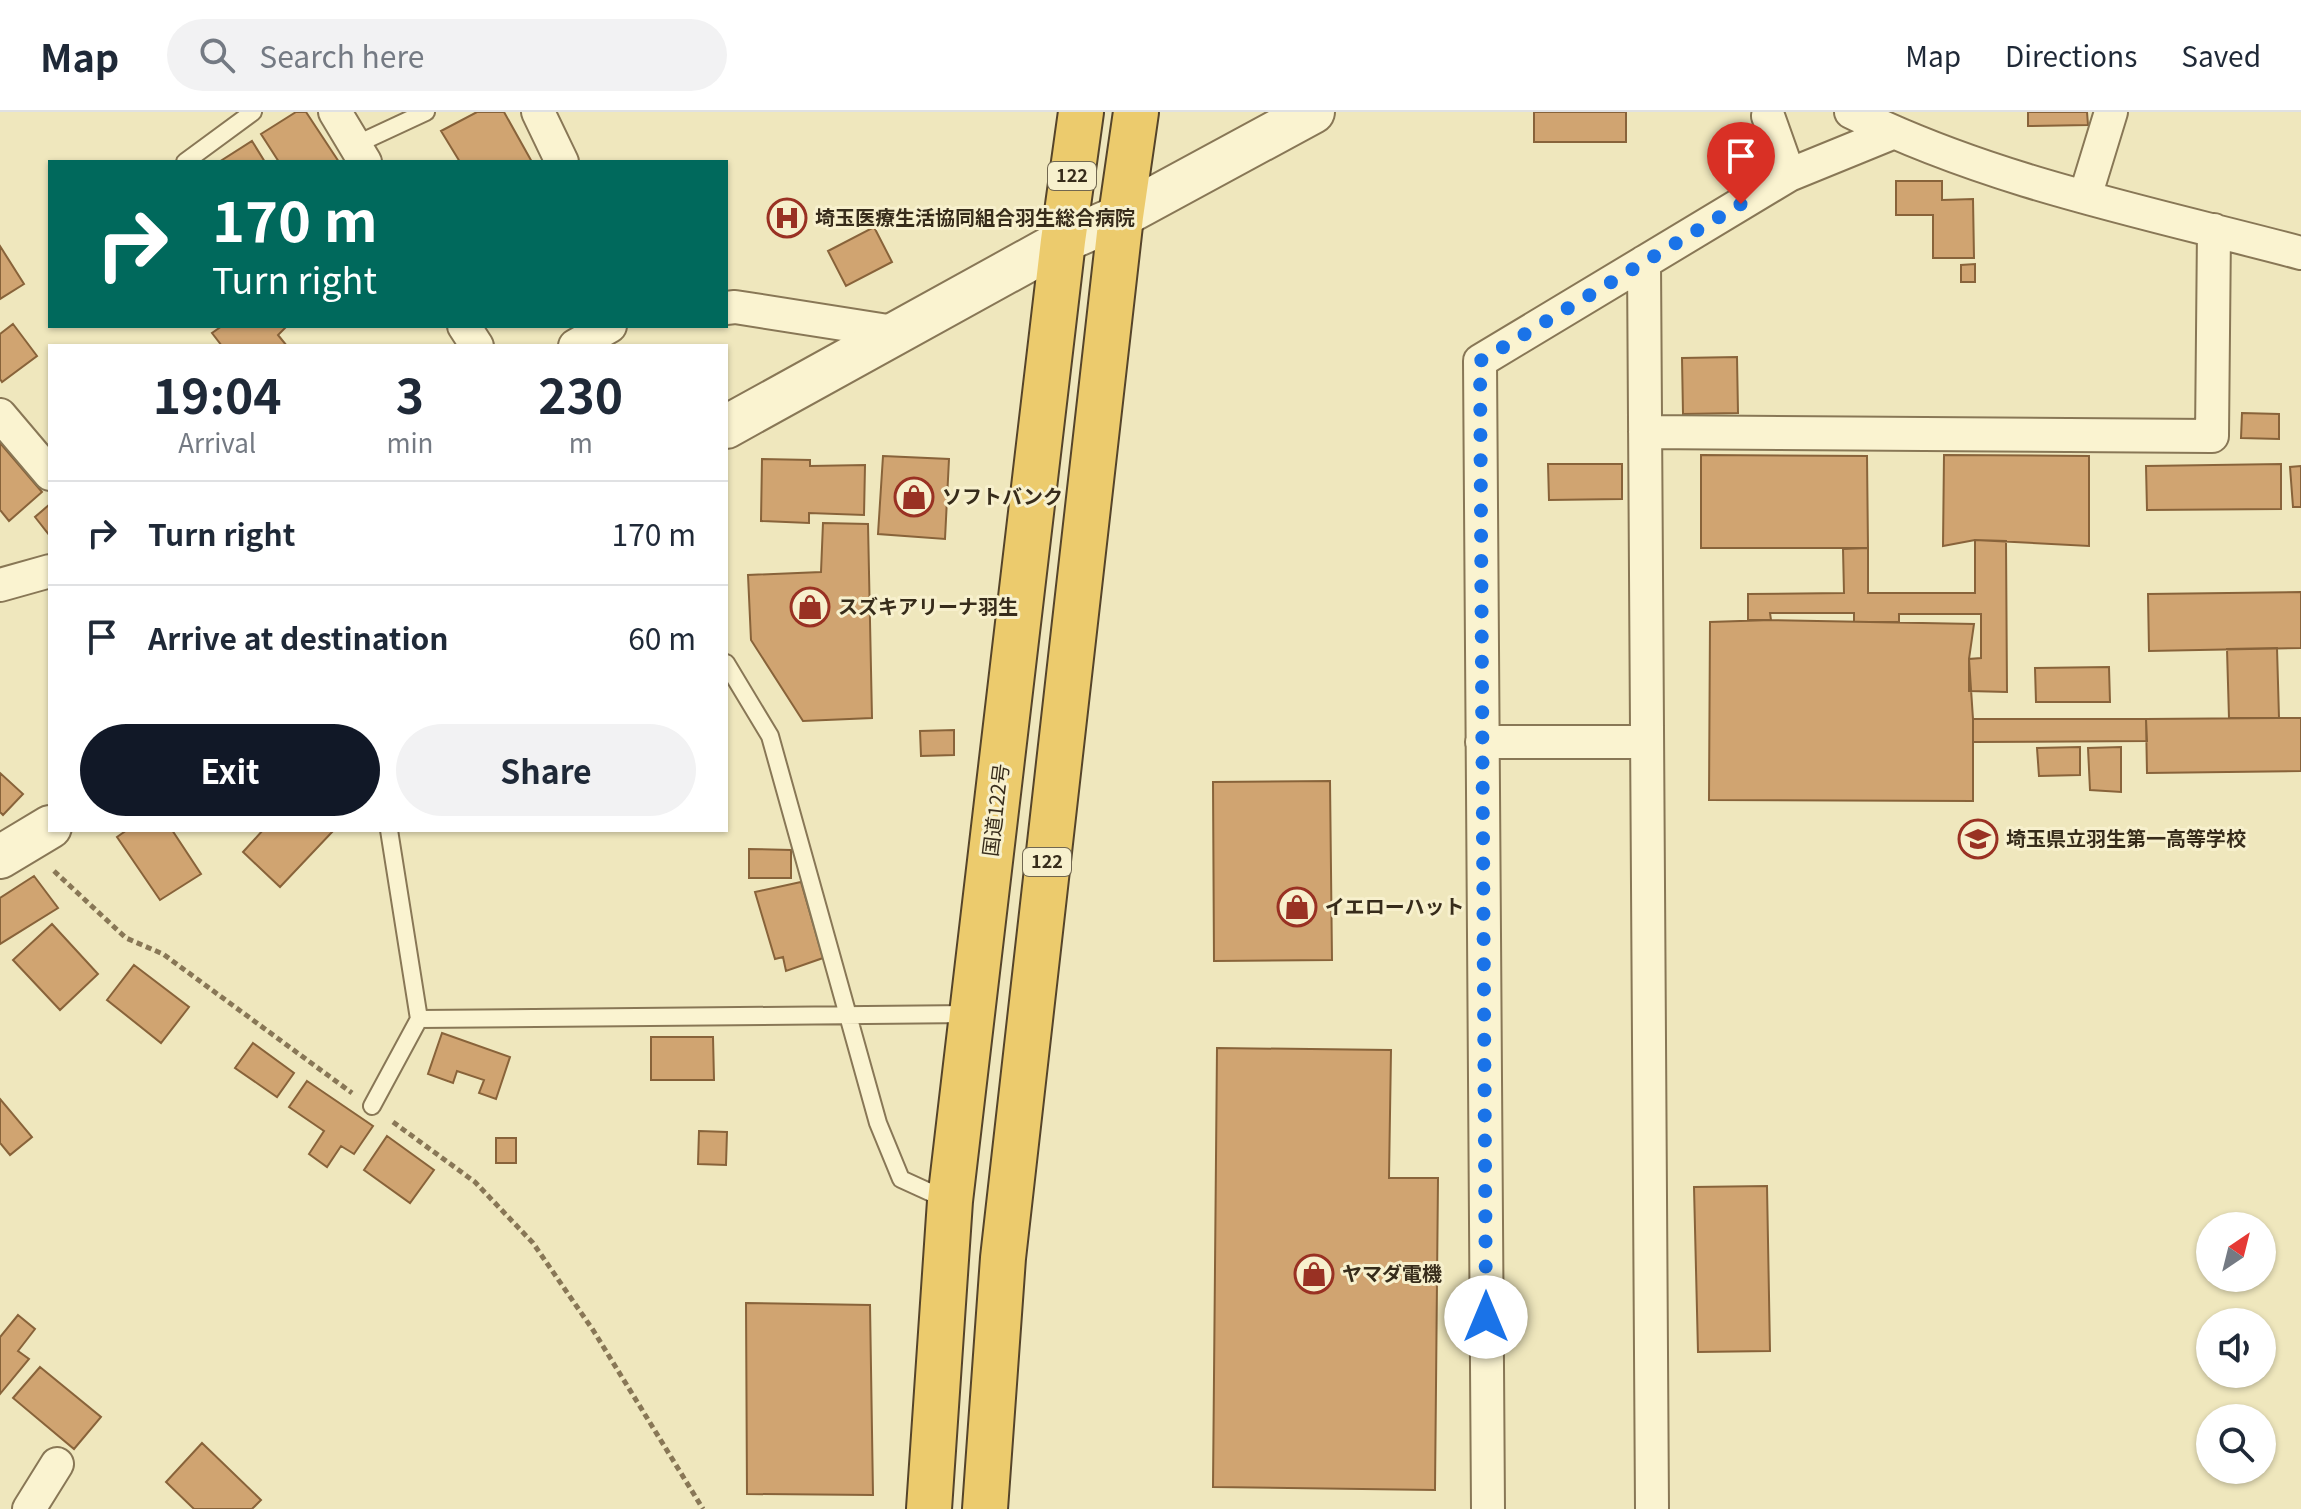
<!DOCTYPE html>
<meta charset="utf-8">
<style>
body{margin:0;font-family:Georgia,"Noto Sans JP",serif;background:#f2f2f3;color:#1f2937;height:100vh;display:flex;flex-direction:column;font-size:30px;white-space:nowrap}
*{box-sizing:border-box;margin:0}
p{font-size:26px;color:#747a83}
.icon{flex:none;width:44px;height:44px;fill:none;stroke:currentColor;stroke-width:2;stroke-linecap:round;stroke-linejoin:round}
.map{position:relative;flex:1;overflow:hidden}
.side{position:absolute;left:48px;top:232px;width:680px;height:488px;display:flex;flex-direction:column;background:#fff;border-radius:0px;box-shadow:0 2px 6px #0004}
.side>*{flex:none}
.guide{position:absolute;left:48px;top:48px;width:680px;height:168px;border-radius:0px;box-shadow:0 2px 6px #0004;background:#00695c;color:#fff;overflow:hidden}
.needle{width:52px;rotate:35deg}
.fabs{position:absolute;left:2196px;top:1100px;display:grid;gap:16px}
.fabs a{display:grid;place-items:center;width:80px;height:80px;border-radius:50%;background:#fff;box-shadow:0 2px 6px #0004;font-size:40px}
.pin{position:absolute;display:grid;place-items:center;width:68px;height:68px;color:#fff;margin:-82px -34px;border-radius:50% 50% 50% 0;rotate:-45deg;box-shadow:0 0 8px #0007}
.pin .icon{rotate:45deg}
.me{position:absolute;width:88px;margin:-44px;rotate:0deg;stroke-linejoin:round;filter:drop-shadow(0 0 6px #0008)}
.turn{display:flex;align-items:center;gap:28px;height:168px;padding:0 32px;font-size:36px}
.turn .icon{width:104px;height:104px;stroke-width:2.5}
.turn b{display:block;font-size:56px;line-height:68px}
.eta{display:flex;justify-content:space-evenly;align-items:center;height:136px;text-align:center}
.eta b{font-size:48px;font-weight:700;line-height:56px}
.cta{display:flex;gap:16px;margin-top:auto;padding:16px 32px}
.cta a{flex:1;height:92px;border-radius:48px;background:#111827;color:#fff;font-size:32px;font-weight:700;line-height:92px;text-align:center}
.cta a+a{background:#f2f2f3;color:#1f2937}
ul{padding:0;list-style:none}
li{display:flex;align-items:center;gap:24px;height:104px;padding:0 32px;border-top:2px solid #e0e1e3}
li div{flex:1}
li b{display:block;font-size:30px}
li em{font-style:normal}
header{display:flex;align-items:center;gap:48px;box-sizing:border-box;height:112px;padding:0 40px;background:#fff;border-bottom:2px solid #e0e1e3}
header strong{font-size:38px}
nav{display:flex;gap:44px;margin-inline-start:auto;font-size:28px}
.search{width:560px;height:72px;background:#f2f2f3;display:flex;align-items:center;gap:20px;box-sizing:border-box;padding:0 28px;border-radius:44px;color:#747a83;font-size:30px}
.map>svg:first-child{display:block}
</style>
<header>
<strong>Map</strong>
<div class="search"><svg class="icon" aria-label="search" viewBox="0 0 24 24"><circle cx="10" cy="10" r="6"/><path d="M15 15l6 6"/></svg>Search here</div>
<nav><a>Map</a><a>Directions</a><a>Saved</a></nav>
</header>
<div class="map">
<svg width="2301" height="1397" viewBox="0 0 2301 1397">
<rect width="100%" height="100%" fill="#efe7bd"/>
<!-- building -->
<path fill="#d0a471" stroke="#88633a" stroke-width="2" d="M296 0H306L339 50H279L261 22Z
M477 0H504L532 50H460L441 19Z
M1534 0H1626V30H1534Z
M2028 0H2087L2088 13 2028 14Z
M252 29 265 50H219Z
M1896 69H1942V88L1973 87 1974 146H1933V103H1896Z
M874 115 892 150 846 174 828 139Z
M0 134 24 172 0 187Z
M1975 152V170H1961V153Z
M13 212 37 244 2 270 0 267V222Z
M222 214H287L278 223 287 234H222L212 221Z
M1737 245 1738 301 1683 302 1682 246Z
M2242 301 2279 302V327L2241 326Z
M0 331 42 380 9 409 0 398Z
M1701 343 1867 344 1868 436H1701Z
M1944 343 2089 344V434L1975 428 1943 434Z
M883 344 949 347 945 427 878 422Z
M762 347 810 348V354L865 353 864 403 809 401V411L761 409Z
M1548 352H1622V387L1549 388Z
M2281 352V397L2147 398 2146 354Z
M2301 354V395H2293L2290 355Z
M50 392V424L35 405Z
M823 411 868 412 872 606 803 609 751 528 748 463 821 460Z
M1975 428 2006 429 2007 580 1969 579V547L1981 546V502H1899V510H1854V501H1770L1771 508H1748V482L1844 481 1843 437 1868 436V481H1975Z
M2301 480V536L2149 539 2148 482Z
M1771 508 1974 512 1969 547 1973 607V689L1709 688 1710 510Z
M2277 536 2279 606H2229L2227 537Z
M2109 555 2110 590H2036L2035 556Z
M2279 606H2301V659L2147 661 2146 607Z
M1973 607H2146L2147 629 1973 630Z
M954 618V643L921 644 920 619Z
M2080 635V663L2039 664 2037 636Z
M2121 635V680L2090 678 2088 636Z
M0 661 23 682 3 703 0 700Z
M1330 669 1332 848 1214 849 1213 670Z
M127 718H172L201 762 160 788 117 725Z
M263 718H334L280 775 243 740Z
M749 737 791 738V766H749Z
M34 764 58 796 0 832V786Z
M801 770 823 846 786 859 783 845 775 847 755 780Z
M52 812 98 862 60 898 13 848Z
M134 853 189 895 161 931 107 888Z
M442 921 510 945 496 987 479 981 484 968 457 959 453 971 428 962Z
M651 925H713L714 968H651Z
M253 931 294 961 277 985 235 956Z
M1217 936 1391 938 1389 1066H1438L1435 1378 1213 1375Z
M307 969 373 1014 354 1042 341 1034 327 1055 309 1042 324 1019 289 995Z
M0 987 32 1025 10 1043 0 1031Z
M699 1019 727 1020 726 1053 698 1052Z
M387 1024 434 1058 410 1091 364 1058Z
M496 1026H516V1051H496Z
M1767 1074 1770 1239 1698 1240 1694 1075Z
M746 1191 870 1193 873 1383 747 1382Z
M18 1203 35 1217 18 1239 29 1247 0 1282V1225Z
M40 1255 101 1305 74 1337 13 1286Z
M202 1331 261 1388 252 1397H194L166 1370Z"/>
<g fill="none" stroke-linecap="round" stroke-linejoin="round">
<defs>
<path id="service" d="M355 33 426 0
M185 50 253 0
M726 551 770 624 878 1011 901 1067 947 1088
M419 907 971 902
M372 994 419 907 389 718"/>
<path id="minor" d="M335 0 365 50
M538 0 562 50
M1851 0C1991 70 2150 101 2301 141
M1789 63 1892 21
M2085 85 2111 0
M1644 150 1652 1397
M726 196 735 195 894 220
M464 214 477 234
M575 234 610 214
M0 303 50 362
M1645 320 2212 324 2214 118
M0 473 50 459
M1482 630H1647
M29 1397 57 1352
M1488 1397 1480 249 1789 63 1768 4"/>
<path id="tertiary" d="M726 315 1063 129 1121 104 1313 0
M0 745 50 715"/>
<path id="trunk" d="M929 1397 950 1089 1063 129 1081 0
M985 1397 1003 1146 1121 104 1136 0"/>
</defs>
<!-- service casing -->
<use href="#service" stroke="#887756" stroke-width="20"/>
<!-- minor casing -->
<use href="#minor" stroke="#887756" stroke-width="36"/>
<!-- tertiary casing -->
<use href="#tertiary" stroke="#887756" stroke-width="46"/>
<!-- trunk casing -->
<use href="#trunk" stroke="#55442a" stroke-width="48"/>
<!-- path -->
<path stroke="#887756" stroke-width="5" stroke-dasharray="6 4" stroke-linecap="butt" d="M54 759 126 826 163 842 352 981
M393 1010 475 1070 533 1131 593 1218 703 1397"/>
<!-- service -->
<use href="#service" stroke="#faf3d0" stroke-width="16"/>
<!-- minor -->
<use href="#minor" stroke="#faf3d0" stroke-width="32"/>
<!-- tertiary -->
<use href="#tertiary" stroke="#faf3d0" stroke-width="42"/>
<!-- trunk -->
<use href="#trunk" stroke="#eccb6d" stroke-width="44"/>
</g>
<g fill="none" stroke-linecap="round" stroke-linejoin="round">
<!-- route -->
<path stroke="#1a73e8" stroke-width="14" stroke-dasharray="0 25.2" d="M1486 1205 1480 249 1741 92"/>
</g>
<!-- icons -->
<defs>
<symbol id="hospital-ring" viewBox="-11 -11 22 22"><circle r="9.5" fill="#f7f0cd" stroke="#993123" stroke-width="1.5"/><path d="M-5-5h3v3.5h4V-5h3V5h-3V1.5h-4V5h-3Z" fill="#993123"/></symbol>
<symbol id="shop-ring" viewBox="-11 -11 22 22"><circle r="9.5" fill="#f7f0cd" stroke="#993123" stroke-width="1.5"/><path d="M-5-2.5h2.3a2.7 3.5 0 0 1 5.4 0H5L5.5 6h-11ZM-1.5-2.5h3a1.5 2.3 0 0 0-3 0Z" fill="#993123"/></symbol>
<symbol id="school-ring" viewBox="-11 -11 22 22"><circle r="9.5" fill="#f7f0cd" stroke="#993123" stroke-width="1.5"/><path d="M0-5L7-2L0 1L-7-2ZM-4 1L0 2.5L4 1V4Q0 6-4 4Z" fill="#993123"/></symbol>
</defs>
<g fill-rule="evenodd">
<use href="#hospital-ring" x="765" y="84" width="44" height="44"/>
<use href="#shop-ring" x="892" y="363" width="44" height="44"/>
<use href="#shop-ring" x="788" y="473" width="44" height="44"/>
<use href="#school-ring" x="1956" y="705" width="44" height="44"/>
<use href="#shop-ring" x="1275" y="773" width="44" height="44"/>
<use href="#shop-ring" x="1292" y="1140" width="44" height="44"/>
</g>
<g text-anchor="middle" stroke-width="6" stroke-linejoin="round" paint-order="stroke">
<!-- shield labels -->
<g fill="#f7f0cd" stroke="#716750" stroke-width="2">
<rect x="1048" y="50" width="48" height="28" rx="6"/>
<rect x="1023" y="736" width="48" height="28" rx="6"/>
</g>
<g font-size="18" font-weight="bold" fill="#372c1b">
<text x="1072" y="70">122</text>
<text x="1047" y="756">122</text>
</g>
<!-- poi labels -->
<g font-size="20" font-weight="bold" fill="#372c1b" stroke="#f7f0cd" text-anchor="start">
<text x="815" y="113">埼玉医療生活協同組合羽生総合病院</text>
<text x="942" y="392">ソフトバンク</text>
<text x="838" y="502">スズキアリーナ羽生</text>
<text x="2006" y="734">埼玉県立羽生第一高等学校</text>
<text x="1325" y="802">イエローハット</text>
<text x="1342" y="1169">ヤマダ電機</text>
</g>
<!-- street labels -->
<g font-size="20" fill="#372c1b" stroke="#f7f0cd">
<text transform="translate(996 698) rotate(-83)" y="7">国道122号</text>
</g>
</g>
</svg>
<div class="fabs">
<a><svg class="needle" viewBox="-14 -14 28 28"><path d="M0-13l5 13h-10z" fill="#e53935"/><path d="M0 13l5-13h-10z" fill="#747a83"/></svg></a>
<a><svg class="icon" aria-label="sound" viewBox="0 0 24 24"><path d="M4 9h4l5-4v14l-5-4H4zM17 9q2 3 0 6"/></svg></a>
<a><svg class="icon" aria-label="search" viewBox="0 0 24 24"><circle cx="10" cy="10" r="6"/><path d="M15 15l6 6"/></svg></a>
</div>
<div class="pin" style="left:1741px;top:92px;background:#d93025"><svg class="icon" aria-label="arrive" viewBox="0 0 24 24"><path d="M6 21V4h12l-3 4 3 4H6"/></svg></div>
<svg class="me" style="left:1486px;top:1205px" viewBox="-20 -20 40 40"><circle r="19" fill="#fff"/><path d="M0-13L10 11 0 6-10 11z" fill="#1a73e8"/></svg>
<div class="guide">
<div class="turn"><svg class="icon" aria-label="right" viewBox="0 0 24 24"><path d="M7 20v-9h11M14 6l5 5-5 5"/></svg><div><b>170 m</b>Turn right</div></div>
</div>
<section class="side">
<div class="eta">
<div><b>19:04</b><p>Arrival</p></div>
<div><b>3</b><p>min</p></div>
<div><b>230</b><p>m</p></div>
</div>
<ul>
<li><svg class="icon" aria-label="right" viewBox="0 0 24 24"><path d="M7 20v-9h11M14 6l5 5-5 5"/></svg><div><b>Turn right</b></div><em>170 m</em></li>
<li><svg class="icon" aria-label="arrive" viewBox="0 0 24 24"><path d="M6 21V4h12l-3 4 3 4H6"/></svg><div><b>Arrive at destination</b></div><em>60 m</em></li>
</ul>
<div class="cta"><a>Exit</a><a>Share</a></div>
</section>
</div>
